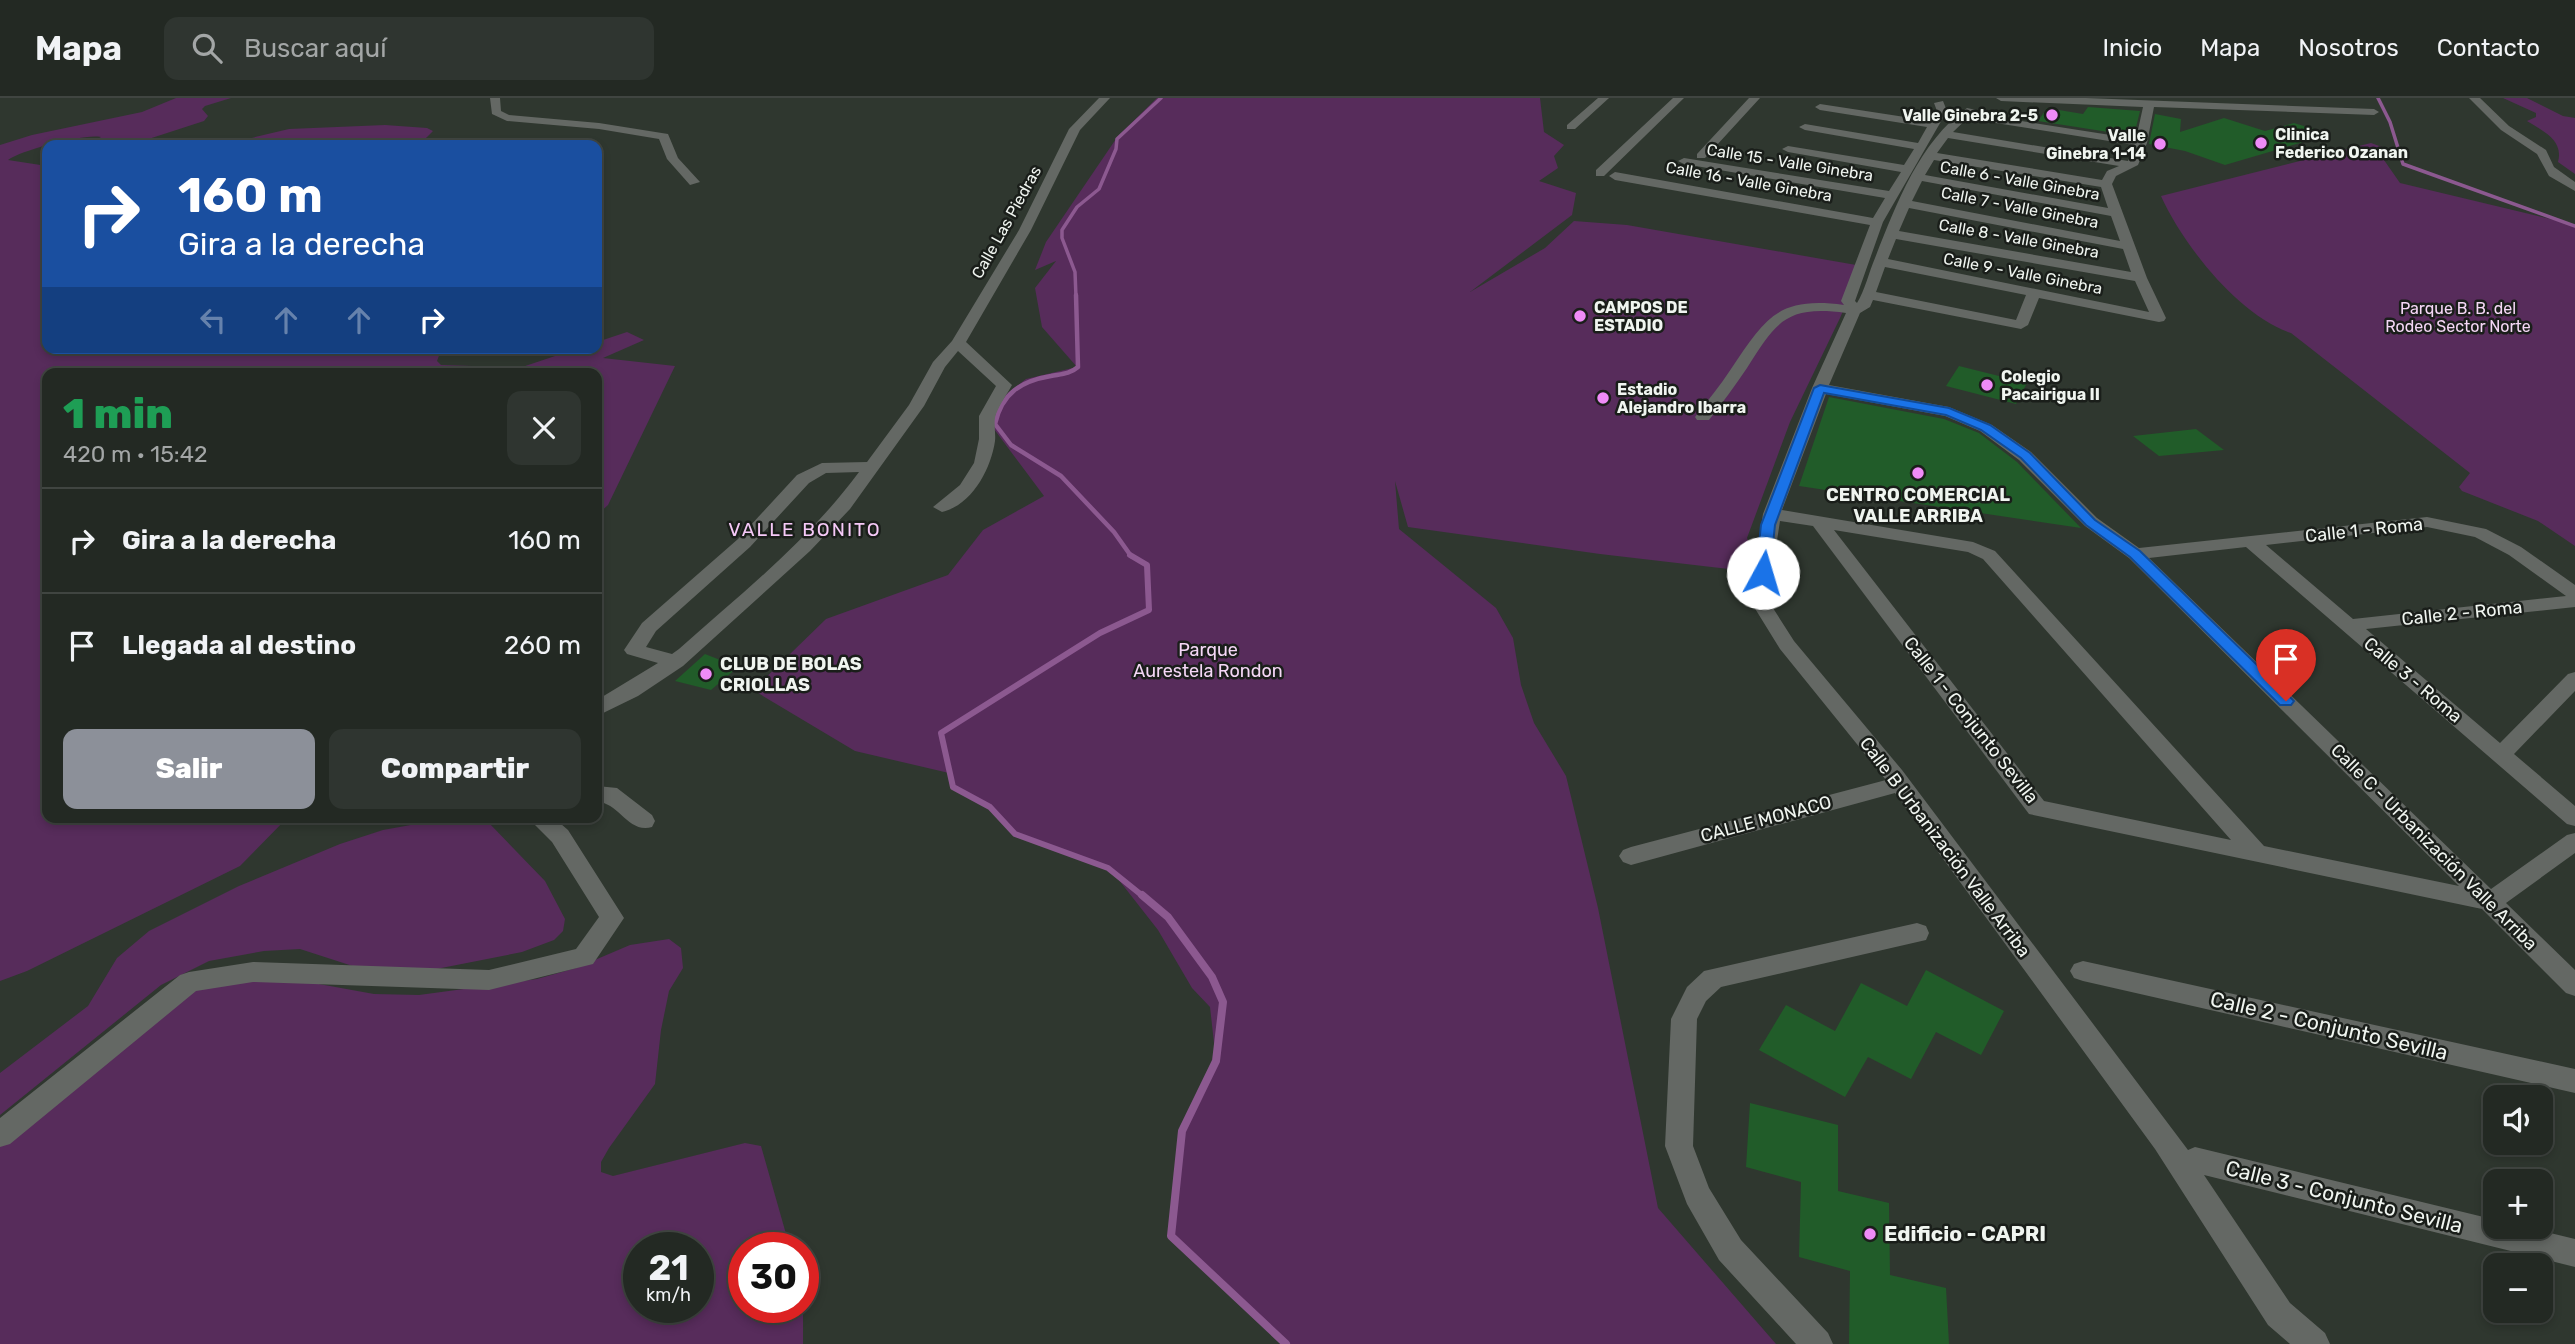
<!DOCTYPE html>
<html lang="es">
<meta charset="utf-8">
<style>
body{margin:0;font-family:Rubik,sans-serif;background:#2f3530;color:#f1f3f6;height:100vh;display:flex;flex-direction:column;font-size:26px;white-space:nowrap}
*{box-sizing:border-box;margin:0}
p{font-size:23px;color:#a3a6a6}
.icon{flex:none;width:38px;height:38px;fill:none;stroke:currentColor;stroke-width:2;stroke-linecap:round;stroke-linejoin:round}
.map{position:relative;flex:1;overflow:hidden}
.drawer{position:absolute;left:42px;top:270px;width:560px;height:455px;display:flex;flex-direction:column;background:#232923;border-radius:14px;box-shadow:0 4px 10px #0003,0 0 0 2px #404541}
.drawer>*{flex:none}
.hud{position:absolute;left:42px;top:42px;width:560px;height:214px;border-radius:14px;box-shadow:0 4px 10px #0003,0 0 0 2px #404541;background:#1a4fa0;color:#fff;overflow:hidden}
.fabs{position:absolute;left:2483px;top:987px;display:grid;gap:14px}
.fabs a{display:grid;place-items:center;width:70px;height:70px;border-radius:14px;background:#232923;box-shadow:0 4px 10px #0003,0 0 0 2px #404541;font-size:35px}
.speed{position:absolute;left:623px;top:1134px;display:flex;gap:14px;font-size:35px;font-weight:700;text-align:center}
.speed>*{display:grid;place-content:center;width:91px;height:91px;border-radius:50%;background:#232923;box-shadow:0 4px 10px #0003,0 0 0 2px #404541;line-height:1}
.speed small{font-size:18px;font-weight:400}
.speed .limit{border:10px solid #d22;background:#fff;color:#111}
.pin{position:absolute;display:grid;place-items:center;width:60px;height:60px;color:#fff;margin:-72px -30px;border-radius:50% 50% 50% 0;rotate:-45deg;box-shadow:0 0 7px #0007}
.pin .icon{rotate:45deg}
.me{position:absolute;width:77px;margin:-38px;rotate:6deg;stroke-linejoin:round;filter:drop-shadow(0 0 5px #0008)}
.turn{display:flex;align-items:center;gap:24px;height:147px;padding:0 21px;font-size:32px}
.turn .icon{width:91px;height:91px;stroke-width:2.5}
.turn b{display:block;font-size:49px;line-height:60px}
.lanes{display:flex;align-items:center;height:66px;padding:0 21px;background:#0003;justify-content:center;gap:35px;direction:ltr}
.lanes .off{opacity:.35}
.round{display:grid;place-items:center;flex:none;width:74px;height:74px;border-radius:14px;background:#2f3530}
.headline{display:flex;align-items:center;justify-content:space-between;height:119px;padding:0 21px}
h1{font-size:42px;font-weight:800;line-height:52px;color:#1e9e55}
.primary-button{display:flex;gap:14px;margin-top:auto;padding:14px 21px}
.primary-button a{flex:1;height:80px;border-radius:14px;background:#8c9099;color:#fff;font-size:28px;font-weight:800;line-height:80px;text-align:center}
.primary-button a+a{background:#2f3530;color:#f1f3f6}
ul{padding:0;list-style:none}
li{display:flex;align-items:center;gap:21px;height:105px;padding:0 21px;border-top:2px solid #404541}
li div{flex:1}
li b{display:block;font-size:26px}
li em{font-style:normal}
header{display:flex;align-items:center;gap:42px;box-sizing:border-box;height:98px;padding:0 35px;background:#232923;border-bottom:2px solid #404541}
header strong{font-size:33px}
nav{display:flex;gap:38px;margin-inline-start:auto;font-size:24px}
.search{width:490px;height:63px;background:#2f3530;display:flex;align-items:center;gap:18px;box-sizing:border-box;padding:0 24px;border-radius:14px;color:#a3a6a6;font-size:26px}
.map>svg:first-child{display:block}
</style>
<header>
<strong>Mapa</strong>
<div class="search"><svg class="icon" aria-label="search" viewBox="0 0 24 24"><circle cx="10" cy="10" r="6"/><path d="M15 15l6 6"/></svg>Buscar aquí</div>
<nav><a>Inicio</a><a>Mapa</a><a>Nosotros</a><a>Contacto</a></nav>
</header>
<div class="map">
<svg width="2575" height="1246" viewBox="0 0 2575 1246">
<rect width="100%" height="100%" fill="#2f372f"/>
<!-- green -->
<path fill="#572c5b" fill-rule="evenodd" d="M176 0H231L205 8 202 11 208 18 204 23 130 47H87L101 39C85 35 21 52 8 62L47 68V250H447L440 255 437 263 441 267 472 268 507 274 579 250H597V244L627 234 644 242 603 260 675 268 608 407 597 417V275H47V719H288L240 768 27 873 0 883V47L32 37 142 14Z
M1157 0H1540L1544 34 1564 47 1554 58 1558 70 1539 83 1576 95 1572 117 1470 194 1545 150 1574 123 1627 127 1862 168 1840 220 1790 324 1747 440 1763 475 1600 456 1408 429 1395 383 1399 431 1496 510 1513 540 1521 587 1534 625 1566 678 1598 810 1658 1110 1776 1246H1286L1171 1138 1182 1033 1216 963 1210 909 1192 890 1158 832 1111 772 1015 736 990 709 953 689 949 675 855 653 753 592 826 521 948 477 983 432 1044 398 991 327 999 302 1026 281 1077 269 1042 229 1035 190 1056 163 1035 172 1046 144 1118 38Z
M2503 0H2527L2563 18 2575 20V76L2558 64C2564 42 2543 33 2527 23L2536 19V15Z
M385 27 427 30 433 33 419 47H222L289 31Z
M2371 45 2382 49 2377 52 2400 85 2575 127V448L2538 423 2462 393 2459 389 2470 375 2291 235C2239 218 2183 147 2161 98Z
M455 719 489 725 545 783 565 821 563 833 554 842 522 854 426 873 365 872 300 851 264 853 209 863 161 887 0 1017V975L88 908 117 860 149 833 239 788 340 746 383 732Z
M669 841 681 850 683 870 669 893 661 932 655 986 609 1050 601 1064V1074L613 1078 745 1045 761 1048 790 1150H744V1209H803V1246H0V1043L193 893 253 874 374 896 419 897 537 881 576 870 630 847ZM639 1150H698V1209H639Z"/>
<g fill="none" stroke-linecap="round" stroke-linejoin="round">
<!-- stream-far3 -->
<path stroke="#8c5990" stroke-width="3.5" d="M2378 0 2390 24 2403 66 2575 128
M1076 199 1075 174 1062 140V132L1077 109 1099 91 1116 51 1117 41 1161 0"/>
<!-- stream-far2 -->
<path stroke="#8c5990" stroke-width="4.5" d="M1076 197 1078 269C1070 276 1061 276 1051 278 1021 283 1002 295 995 326L1011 347 1061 378 1114 434 1131 458"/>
<!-- stream-far1 -->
<path stroke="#8c5990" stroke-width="6" d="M1130 457 1147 467 1149 512 1100 535 941 635 953 689 990 709 1015 736 1108 770 1144 799"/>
<!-- stream -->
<path stroke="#8c5990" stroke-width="8" d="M1142 797 1168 819 1212 879 1223 904 1216 963 1182 1033 1171 1138 1286 1246"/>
</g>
<!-- building -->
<path fill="#215c29" d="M2088 9 2140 13 2134 38 2038 23 2047 10 2083 16Z
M2155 16 2181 21 2180 34 2224 20 2265 33 2294 25 2330 36 2225 67 2185 53 2149 46Z
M1959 268 2027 285 2016 306 1946 288Z
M1829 299 1944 321 1979 335 2017 364 2081 430 1799 388Z
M2196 331 2224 352 2159 358 2133 338Z
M705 556 738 569 711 592 675 583Z
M1926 872 2004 913 1981 957 1936 934 1911 981 1868 959 1845 999 1759 952 1786 907 1835 933 1861 885 1907 908Z
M1750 1005 1838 1027V1093L1889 1105 1890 1177 1946 1190 1949 1246H1849L1850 1173 1799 1159 1801 1084 1746 1069Z"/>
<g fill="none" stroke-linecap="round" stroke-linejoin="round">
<!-- street -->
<path fill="#646864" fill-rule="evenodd" d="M490 0H500L501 13 509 17 599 25 668 36 678 60 700 84 690 87 667 61 659 41 599 31 507 23 492 16Z
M1099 0H1110L1080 32 1031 132 966 244 1012 287C1007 296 1000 306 996 316 993 324 996 334 995 343 991 371 972 407 942 414L933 409 960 387 974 365 979 341V318L996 288 958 253 945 269 924 308 850 411 810 453 683 568 638 598 597 618V602L658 565 627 556 624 552 642 525 738 441 797 377 822 365 867 364 909 307 933 264 952 243 1019 132 1069 31ZM859 374C809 442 742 495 679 551L672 556 646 549 656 533 750 449 809 385 826 375Z
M1598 0H1609L1575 31H1567V27Z
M1673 0H1684L1604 78H1596V72Z
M1749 0H1760L1705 60H1697V56Z
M1996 0H2086L2374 11 2379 14 2374 17 2154 9 2147 45 2138 67 2116 78 2112 86 2147 180 2166 220 2164 223 2159 224 2039 200 2028 227 2021 231 1873 202 1870 209 1860 215 1829 287 1949 309 1992 327 2031 354 2097 420 2139 450 2427 419 2486 431 2521 449 2575 487V509L2366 531 2500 645 2568 576 2575 574V593L2514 656 2575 708V728L2567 726 2246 449 2149 460 2491 791 2567 737 2575 735V755L2506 805 2575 872V898L2566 895 2482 811 2029 716 1813 428 1780 423 1772 475 1764 496 1794 543 1902 672 2188 1052 2195 1049 2496 1122V1129H2525L2575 1141V1169L2204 1077 2290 1205 2325 1235 2330 1246H2290L2268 1227 2155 1051 1895 695 1631 767 1623 764 1619 758 1623 752 1631 749 1886 682 1780 551 1746 496 1754 475 1763 416 1812 290 1846 215C1786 207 1776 224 1747 270 1735 288 1722 305 1709 322H1697L1695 319C1707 303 1720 288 1731 271 1765 221 1777 198 1844 207L1841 203 1870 127 1615 82 1609 78 1615 74 1873 120 1885 100 1684 66 1678 63 1684 60 1889 93 1901 74 1788 54 1782 51 1788 48 1904 67 1914 51 1805 32 1799 29 1805 26 1918 45 1927 29 1820 12 1815 9 1820 6 1931 23 1937 13 1934 5 1943 3 1947 13 1883 124 1855 203 1857 205C1865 192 1869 174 1875 160 1896 107 1919 44 1967 10L1976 12 1953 34 2128 63 2134 47 1983 23 1978 20 1983 17 2136 41 2143 9 2001 3ZM1948 40 2119 68 2107 73 2102 82 1937 55ZM1934 62 2101 89 2108 110 1925 77ZM1922 83 2111 118 2120 143 1912 103ZM1909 110 2123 151 2131 174 1899 133ZM1896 141 2135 183 2149 214 1888 161ZM1885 169 2026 197 2016 222 1876 194ZM1826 296 1945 318 1980 333 2019 362 2085 428 2129 460 2459 788 2264 748 1995 453 1973 444 1782 412ZM2427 429 2475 439 2509 457 2566 498 2353 521 2266 447ZM1834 432 1968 454 1983 461 2231 742 2044 703Z
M2469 0H2480L2509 28 2546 52 2554 69 2575 84V93L2549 78 2537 56 2501 32Z
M597 688 617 690 652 717 655 723 652 729C628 736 619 704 597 704Z
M527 719H553L568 732 624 820 593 866 489 892 253 884 196 893 10 1046 0 1049V1020L180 877 189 874 253 864 489 872 576 851 599 819 552 744Z
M1917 825 1926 828 1929 835 1926 842 1721 889 1706 903 1697 921 1693 1048 1709 1090 1741 1142 1828 1235 1833 1246H1796L1719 1162 1687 1106 1665 1048 1671 921 1687 889 1704 873Z
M2083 863 2575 971V995L2083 883 2074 880 2070 873 2074 866Z"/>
</g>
<!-- route -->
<path fill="#1a73e8" stroke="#114b97" stroke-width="2" d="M1820 287 1949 310 1990 327 2030 355 2095 422 2140 453 2291 600 2294 603 2291 607H2280L2130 459 2086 427 2021 360 1981 332 1946 317 1824 295 1775 427 1770 475 1768 478H1759L1756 475 1761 427 1814 290Z"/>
<!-- markers -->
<g fill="#ef8bf7" stroke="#1a1e1a" stroke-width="2.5">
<circle cx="2052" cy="17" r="7"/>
<circle cx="2261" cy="45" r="7"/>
<circle cx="2160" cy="46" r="7"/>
<circle cx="1580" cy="218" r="7"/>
<circle cx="1987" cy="287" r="7"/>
<circle cx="1603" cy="300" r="7"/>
<circle cx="1918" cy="375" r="7"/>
<circle cx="706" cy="576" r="7"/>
<circle cx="1870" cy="1136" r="7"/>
</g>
<g text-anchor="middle" stroke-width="5" stroke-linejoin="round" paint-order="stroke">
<!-- far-poi labels -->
<g font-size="16" font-weight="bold" fill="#f0f5f0" stroke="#1a1e1a" text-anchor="start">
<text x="2038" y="23" text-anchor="end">Valle Ginebra 2-5</text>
<text x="2275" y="42">Clinica<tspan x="2275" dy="18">Federico Ozanan</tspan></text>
<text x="2146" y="43" text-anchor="end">Valle<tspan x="2146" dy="18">Ginebra 1-14</tspan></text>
<text x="1594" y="215">CAMPOS DE<tspan x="1594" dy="18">ESTADIO</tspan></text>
<text x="2001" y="284">Colegio<tspan x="2001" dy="18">Pacairigua II</tspan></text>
<text x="1617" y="297">Estadio<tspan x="1617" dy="18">Alejandro Ibarra</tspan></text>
</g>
<!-- far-street labels -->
<g font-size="16" fill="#f0f5f0" stroke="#1a1e1a">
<text transform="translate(1790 64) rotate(9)" y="6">Calle 15 - Valle Ginebra</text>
<text transform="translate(2020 82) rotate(10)" y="6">Calle 6 - Valle Ginebra</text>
<text transform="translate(1749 83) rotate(10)" y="6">Calle 16 - Valle Ginebra</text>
<text transform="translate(2020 109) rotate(11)" y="6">Calle 7 - Valle Ginebra</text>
<text transform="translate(1006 124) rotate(-61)" y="6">Calle Las Piedras</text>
<text transform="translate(2019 140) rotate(10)" y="6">Calle 8 - Valle Ginebra</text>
<text transform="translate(2023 175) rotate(11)" y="6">Calle 9 - Valle Ginebra</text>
</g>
<!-- far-park labels -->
<g font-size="16" fill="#f5d7f6" stroke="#1a1e1a">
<text x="2458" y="216">Parque B. B. del<tspan x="2458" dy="18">Rodeo Sector Norte</tspan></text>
</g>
<!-- poi labels -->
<g font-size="18" font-weight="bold" fill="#f0f5f0" stroke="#1a1e1a">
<text x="1918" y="403">CENTRO COMERCIAL<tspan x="1918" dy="21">VALLE ARRIBA</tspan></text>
<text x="720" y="572" text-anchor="start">CLUB DE BOLAS<tspan x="720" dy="21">CRIOLLAS</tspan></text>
</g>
<!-- street labels -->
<g font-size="18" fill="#f0f5f0" stroke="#1a1e1a">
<text transform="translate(2364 432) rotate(-6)" y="6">Calle 1 - Roma</text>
<text transform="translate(2462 515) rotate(-6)" y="6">Calle 2 - Roma</text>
<text transform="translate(2413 582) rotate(40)" y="6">Calle 3 - Roma</text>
<text transform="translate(1971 622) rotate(52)" y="6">Calle 1 - Conjunto Sevilla</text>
<text transform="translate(1766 721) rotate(-15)" y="6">CALLE MONACO</text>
<text transform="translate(1945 749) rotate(53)" y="6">Calle B Urbanización Valle Arriba</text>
<text transform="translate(2434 749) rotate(45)" y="6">Calle C - Urbanización Valle Arriba</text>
</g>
<!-- park labels -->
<g font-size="18" fill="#f5d7f6" stroke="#1a1e1a">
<text x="1208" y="558">Parque<tspan x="1208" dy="21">Aurestela Rondon</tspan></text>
</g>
<!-- neighbourhood labels -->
<g font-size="19" letter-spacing="2" fill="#f6c9f8" stroke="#1a1e1a">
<text x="805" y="438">VALLE BONITO</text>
</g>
<!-- near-street labels -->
<g font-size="21" fill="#f0f5f0" stroke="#1a1e1a">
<text transform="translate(2329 928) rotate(13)" y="7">Calle 2 - Conjunto Sevilla</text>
<text transform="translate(2344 1099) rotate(14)" y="7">Calle 3 - Conjunto Sevilla</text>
</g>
<!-- near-poi labels -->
<g font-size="21" font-weight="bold" fill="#f0f5f0" stroke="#1a1e1a" text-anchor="start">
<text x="1884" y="1143">Edificio - CAPRI</text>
</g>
</g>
</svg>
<div class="fabs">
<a><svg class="icon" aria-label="sound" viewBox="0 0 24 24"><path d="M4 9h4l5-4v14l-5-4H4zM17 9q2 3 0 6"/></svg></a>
<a>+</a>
<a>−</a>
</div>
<div class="speed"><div>21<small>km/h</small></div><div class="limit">30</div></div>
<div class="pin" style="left:2286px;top:603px;background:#d93025"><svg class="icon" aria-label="arrive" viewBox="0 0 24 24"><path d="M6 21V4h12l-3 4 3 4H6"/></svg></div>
<svg class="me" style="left:1763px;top:475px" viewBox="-20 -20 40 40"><circle r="19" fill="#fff"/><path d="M0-13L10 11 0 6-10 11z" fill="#1a73e8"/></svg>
<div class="hud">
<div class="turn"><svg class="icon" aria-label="right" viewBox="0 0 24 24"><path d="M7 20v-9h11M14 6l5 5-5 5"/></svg><div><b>160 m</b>Gira a la derecha</div></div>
<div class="lanes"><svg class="icon off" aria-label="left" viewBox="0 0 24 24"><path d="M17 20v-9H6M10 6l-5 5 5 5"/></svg><svg class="icon off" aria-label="ahead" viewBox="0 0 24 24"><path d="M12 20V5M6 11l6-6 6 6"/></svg><svg class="icon off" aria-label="ahead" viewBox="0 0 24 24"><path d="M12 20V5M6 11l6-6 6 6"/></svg><svg class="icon" aria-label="right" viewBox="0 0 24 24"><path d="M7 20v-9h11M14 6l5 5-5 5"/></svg></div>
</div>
<section class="drawer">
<div class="headline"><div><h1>1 min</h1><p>420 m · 15:42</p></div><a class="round"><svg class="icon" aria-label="close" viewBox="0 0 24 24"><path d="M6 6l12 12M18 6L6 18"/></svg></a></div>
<ul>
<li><svg class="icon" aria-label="right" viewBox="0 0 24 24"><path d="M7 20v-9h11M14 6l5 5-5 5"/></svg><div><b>Gira a la derecha</b></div><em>160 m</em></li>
<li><svg class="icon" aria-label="arrive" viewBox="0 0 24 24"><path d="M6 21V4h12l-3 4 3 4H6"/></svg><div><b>Llegada al destino</b></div><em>260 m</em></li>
</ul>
<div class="primary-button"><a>Salir</a><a>Compartir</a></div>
</section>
</div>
